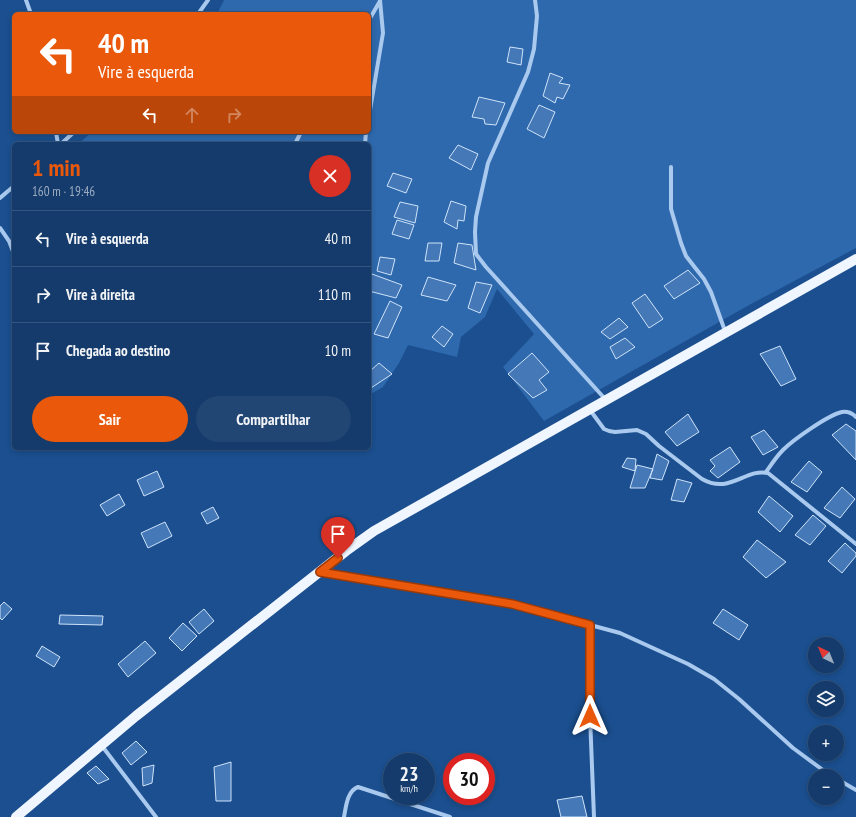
<!DOCTYPE html>
<html lang="pt">
<meta charset="utf-8">
<style>
body{margin:0;font-family:"PT Sans Narrow",sans-serif;background:#214673;color:#f1f3f6;height:100vh;display:flex;flex-direction:column;font-size:15px;white-space:nowrap}
*{box-sizing:border-box;margin:0}
p{font-size:13px;color:#9dadc1}
.icon{flex:none;width:22px;height:22px;fill:none;stroke:currentColor;stroke-width:2;stroke-linecap:round;stroke-linejoin:round}
.map{position:relative;flex:1;overflow:hidden}
.side{position:absolute;left:12px;top:142px;width:359px;height:308px;display:flex;flex-direction:column;background:#143b6b;border-radius:6px;box-shadow:0 2px 6px #0003,0 0 0 1px #33557e}
.side>*{flex:none}
.guide{position:absolute;left:12px;top:12px;width:359px;height:122px;border-radius:6px;box-shadow:0 2px 6px #0003,0 0 0 1px #33557e;background:#ea580c;color:#fff;overflow:hidden}
.needle{width:26px;rotate:317deg}
.fabs{position:absolute;left:808px;top:637px;display:grid;gap:8px}
.fabs a{display:grid;place-items:center;width:36px;height:36px;border-radius:50%;background:#143b6b;box-shadow:0 2px 6px #0003,0 0 0 1px #33557e;font-size:20px}
.speed{position:absolute;left:383px;top:753px;display:flex;gap:8px;font-size:20px;font-weight:700;text-align:center}
.speed>*{display:grid;place-content:center;width:52px;height:52px;border-radius:50%;background:#143b6b;box-shadow:0 2px 6px #0003,0 0 0 1px #33557e;line-height:1}
.speed small{font-size:10px;font-weight:400}
.speed .limit{border:6px solid #d22;background:#fff;color:#111}
.pin{position:absolute;display:grid;place-items:center;width:34px;height:34px;color:#fff;margin:-41px -17px;border-radius:50% 50% 50% 0;rotate:-45deg;box-shadow:0 0 4px #0007}
.pin .icon{rotate:45deg}
.me{position:absolute;width:44px;margin:-22px;rotate:0deg;stroke-linejoin:round;filter:drop-shadow(0 0 3px #0008)}
.turn{display:flex;align-items:center;gap:14px;height:84px;padding:0 20px;font-size:18px}
.turn .icon{width:52px;height:52px;stroke-width:2.5}
.turn b{display:block;font-size:28px;line-height:34px}
.lanes{display:flex;align-items:center;height:38px;padding:0 20px;background:#0003;justify-content:center;gap:20px;direction:ltr}
.lanes .off{opacity:.35}
.round{display:grid;place-items:center;flex:none;width:42px;height:42px;border-radius:21px;background:#214673}
.head{display:flex;align-items:center;justify-content:space-between;height:68px;padding:0 20px}
h1{font-size:24px;font-weight:700;line-height:30px;color:#ea580c}
.primary-button{display:flex;gap:8px;margin-top:auto;padding:8px 20px}
.primary-button a{flex:1;height:46px;border-radius:24px;background:#ea580c;color:#fff;font-size:16px;font-weight:700;line-height:46px;text-align:center}
.primary-button a+a{background:#214673;color:#f1f3f6}
ul{padding:0;list-style:none}
li{display:flex;align-items:center;gap:12px;height:56px;padding:0 20px;border-top:1px solid #33557e}
li div{flex:1}
li b{display:block;font-size:15px}
li em{font-style:normal}
.map>svg:first-child{display:block}
</style>
<div class="map">
<svg width="856" height="817" viewBox="0 0 856 817">
<rect width="100%" height="100%" fill="#1b4f8f"/>
<!-- green -->
<path fill="#2e69ad" d="M224 0H856V248L751 304 544 421 503 367 534 334 497 289 485 317 461 337 457 357 408 345 399 363 383 387 369 395V144H78L92 132H369V14H217Z"/>
<!-- building -->
<path fill="#4478b7" stroke="#cfe3fa" d="M510 47 523 49 521 65 507 62Z
M550 73 563 78 559 83 570 85 563 99 557 97 555 103 543 96Z
M479 97 505 103 496 125 485 124 484 119 472 117Z
M539 105 555 112 544 138 527 129Z
M458 145 478 154 471 170 449 158Z
M393 173 412 179 406 193 387 186Z
M451 201 466 206 464 221 458 220 457 229 444 222Z
M400 202 418 206 415 223 394 217Z
M397 220 414 225 409 239 392 234Z
M428 243H442L439 261H425Z
M458 243 472 245 476 270 454 263Z
M380 257 395 259 391 275 377 271Z
M688 270 700 283 674 299 664 286Z
M372 274 402 285 396 298 369 291V282Z
M428 277 456 285 447 301 421 295Z
M476 282 492 285 480 313 468 308Z
M645 294 663 319 649 328 632 303Z
M390 301 402 307 388 338 374 334Z
M619 318 628 327 610 339 601 332Z
M442 326 453 334 444 347 432 337Z
M625 338 635 347 616 359 610 347Z
M780 346 796 379 781 386 760 354Z
M532 353 549 372 539 380 547 390 533 398 508 374Z
M379 363 392 374 371 388 369 385V372Z
M688 414 699 432 677 446 665 432Z
M846 424 856 431V460L832 435Z
M764 430 778 447 763 455 751 437Z
M730 447 740 462 718 478 710 471 715 466 710 460Z
M657 454 669 461 662 480 650 478Z
M627 458 636 459 635 471 622 467Z
M809 461 822 472 807 492 791 482Z
M637 465 653 469 645 488H630Z
M157 471 164 487 144 496 137 480Z
M677 479 692 483 684 502 671 500Z
M842 487 855 499 840 518 824 508Z
M119 494 125 505 107 516 100 505Z
M769 496 793 516 780 532 758 512Z
M213 507 219 518 207 524 201 513Z
M813 515 826 526 810 545 795 535Z
M165 522 172 536 148 548 141 533Z
M757 540 786 562 766 578 743 557Z
M845 543 856 553V556L842 573 828 561Z
M4 602 12 609 2 620 0 618V606Z
M204 609 214 621 199 634 189 622Z
M723 609 748 625 739 640 713 623Z
M60 615 103 616 102 625 59 624Z
M183 623 197 636 182 651 169 638Z
M145 641 156 653 128 677 118 664Z
M42 646 60 657 54 667 36 656Z
M136 741 147 752 131 765 122 753Z
M231 762V801H216L214 767Z
M154 765 152 783 143 786 142 768Z
M96 766 109 779 98 784 87 773Z
M582 796 587 817H561L557 800Z"/>
<g fill="none" stroke-linecap="round" stroke-linejoin="round">
<!-- minor -->
<path stroke="#a9c9ee" stroke-width="4" d="M26 0 31 14
M535 0 537 16 534 49 528 72 488 163 476 217 475 232 476 254 486 267 606 400
M198 14 208 0
M369 20 380 1
M369 116 383 33 380 0
M56 132 58 144
M61 144 74 132
M295 144 301 132
M365 144 366 132
M671 167V209L681 243 686 256 693 265 704 279 711 292 725 331
M0 198 14 186
M0 228 9 241 14 254
M590 410 604 429 609 431 615 432 637 430 646 434 659 446 702 479C730 495 745 468 768 473L856 544
M766 472C771 465 776 457 783 450 793 440 828 415 842 412 848 411 852 413 856 417
M323 572 512 604 620 633 688 664 714 679 739 699 793 748 831 776
M590 625V716L594 817
M102 746 156 817
M837 779 856 790
M344 817C346 807 347 791 358 787L450 817"/>
<!-- primary -->
<path stroke="#f0f6ff" stroke-width="10" d="M16 817 136 716 346 551 374 531 856 259"/>
</g>
<g fill="none" stroke-linecap="round" stroke-linejoin="round">
<defs>
<path id="route" d="M338 558 320 572 512 604 590 625V716"/>
</defs>
<!-- route casing -->
<use href="#route" stroke="#983908" stroke-width="10"/>
<!-- route -->
<use href="#route" stroke="#ea580c" stroke-width="7"/>
</g>
</svg>
<div class="fabs">
<a><svg class="needle" viewBox="-14 -14 28 28"><path d="M0-13l5 13h-10z" fill="#e53935"/><path d="M0 13l5-13h-10z" fill="#9dadc1"/></svg></a>
<a><svg class="icon" aria-label="layers" viewBox="0 0 24 24"><path d="M12 4l9 5-9 5-9-5zM3 14l9 5 9-5"/></svg></a>
<a>+</a>
<a>−</a>
</div>
<div class="speed"><div>23<small>km/h</small></div><div class="limit">30</div></div>
<div class="pin" style="left:338px;top:558px;background:#d93025"><svg class="icon" aria-label="arrive" viewBox="0 0 24 24"><path d="M6 21V4h12l-3 4 3 4H6"/></svg></div>
<svg class="me" style="left:590px;top:716px" viewBox="-20 -20 40 40"><path d="M0-17L14 15 0 8-14 15z" fill="#ea580c" stroke="#fff" stroke-width="4"/></svg>
<div class="guide">
<div class="turn"><svg class="icon" aria-label="left" viewBox="0 0 24 24"><path d="M17 20v-9H6M10 6l-5 5 5 5"/></svg><div><b>40 m</b>Vire à esquerda</div></div>
<div class="lanes"><svg class="icon" aria-label="left" viewBox="0 0 24 24"><path d="M17 20v-9H6M10 6l-5 5 5 5"/></svg><svg class="icon off" aria-label="ahead" viewBox="0 0 24 24"><path d="M12 20V5M6 11l6-6 6 6"/></svg><svg class="icon off" aria-label="right" viewBox="0 0 24 24"><path d="M7 20v-9h11M14 6l5 5-5 5"/></svg></div>
</div>
<section class="side">
<div class="head"><div><h1>1 min</h1><p>160 m · 19:46</p></div><a class="round" style="background:#d93025;color:#fff"><svg class="icon" aria-label="close" viewBox="0 0 24 24"><path d="M6 6l12 12M18 6L6 18"/></svg></a></div>
<ul>
<li><svg class="icon" aria-label="left" viewBox="0 0 24 24"><path d="M17 20v-9H6M10 6l-5 5 5 5"/></svg><div><b>Vire à esquerda</b></div><em>40 m</em></li>
<li><svg class="icon" aria-label="right" viewBox="0 0 24 24"><path d="M7 20v-9h11M14 6l5 5-5 5"/></svg><div><b>Vire à direita</b></div><em>110 m</em></li>
<li><svg class="icon" aria-label="arrive" viewBox="0 0 24 24"><path d="M6 21V4h12l-3 4 3 4H6"/></svg><div><b>Chegada ao destino</b></div><em>10 m</em></li>
</ul>
<div class="primary-button"><a>Sair</a><a>Compartilhar</a></div>
</section>
</div>
